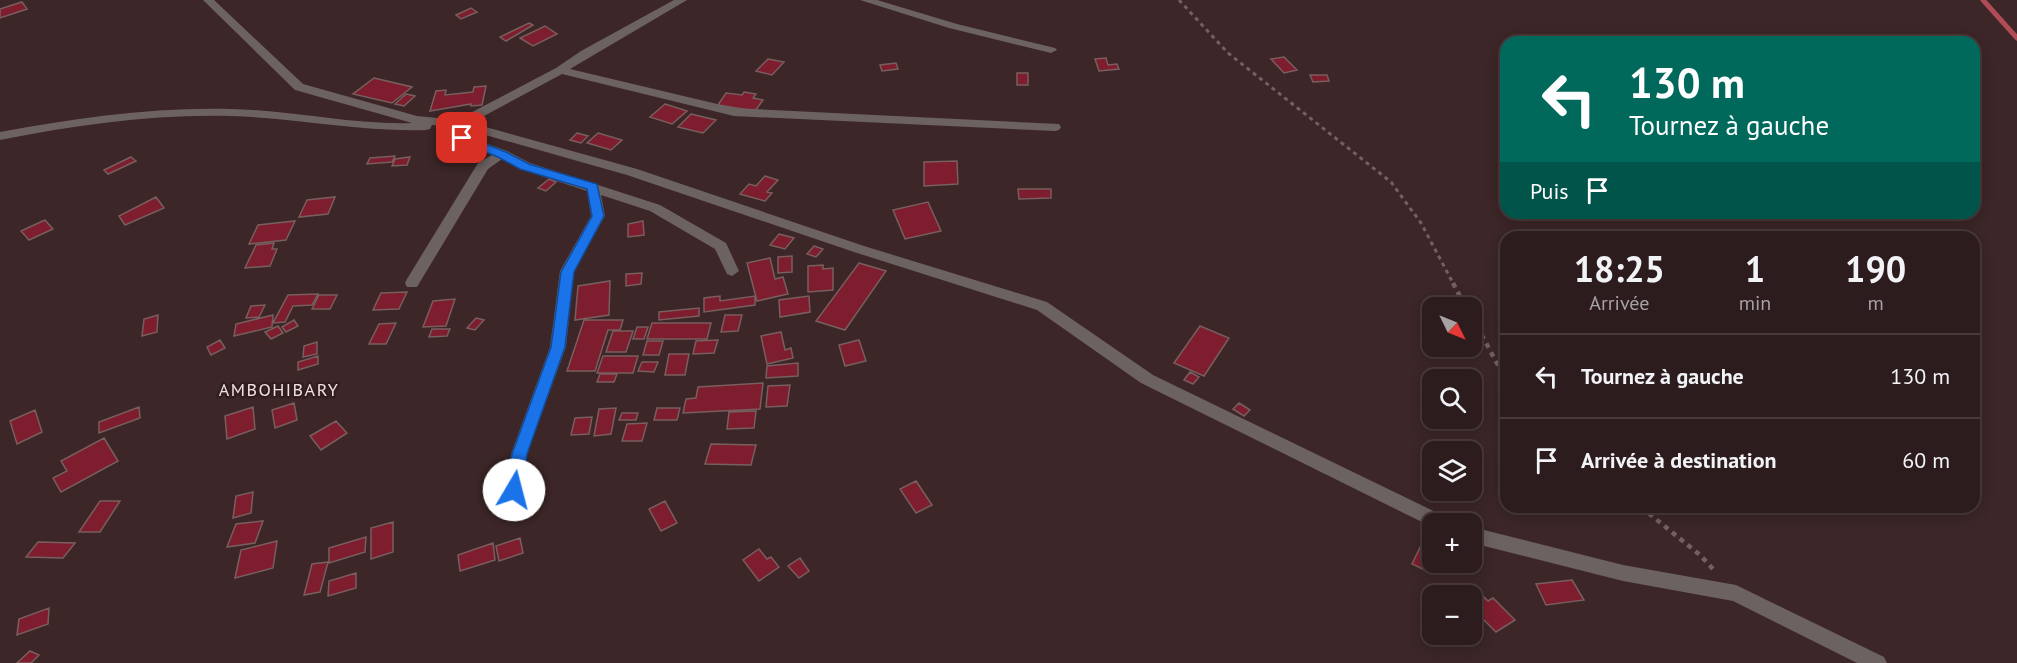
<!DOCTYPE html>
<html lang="fr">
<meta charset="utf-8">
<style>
body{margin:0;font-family:"PT Sans",sans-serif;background:#352526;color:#f1f3f6;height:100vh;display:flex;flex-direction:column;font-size:22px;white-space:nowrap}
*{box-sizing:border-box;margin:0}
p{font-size:20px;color:#a7a1a4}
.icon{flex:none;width:33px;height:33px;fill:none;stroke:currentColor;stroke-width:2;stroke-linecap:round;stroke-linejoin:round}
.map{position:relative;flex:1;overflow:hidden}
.sheet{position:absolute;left:1500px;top:231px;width:480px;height:282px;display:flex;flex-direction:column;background:#2d1c1d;border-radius:18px;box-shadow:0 3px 15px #0003,0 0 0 2px #483a3b}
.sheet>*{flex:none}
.banner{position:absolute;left:1500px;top:36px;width:480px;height:183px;border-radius:18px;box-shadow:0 3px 15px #0003,0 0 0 2px #483a3b;background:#00695c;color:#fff;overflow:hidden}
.needle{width:39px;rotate:133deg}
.tools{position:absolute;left:1422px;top:297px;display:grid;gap:12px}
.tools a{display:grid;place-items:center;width:60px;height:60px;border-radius:12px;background:#2d1c1d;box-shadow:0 3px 15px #0003,0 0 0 2px #483a3b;font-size:30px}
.pin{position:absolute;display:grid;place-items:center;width:51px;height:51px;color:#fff;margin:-26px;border-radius:12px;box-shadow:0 3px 9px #0006}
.me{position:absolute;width:66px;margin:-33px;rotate:8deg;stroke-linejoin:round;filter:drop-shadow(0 0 4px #0008)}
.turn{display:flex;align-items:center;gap:21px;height:126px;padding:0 30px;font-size:27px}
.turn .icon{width:78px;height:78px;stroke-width:2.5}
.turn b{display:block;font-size:42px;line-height:51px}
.then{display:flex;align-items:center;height:57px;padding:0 30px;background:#0003;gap:12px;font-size:22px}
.eta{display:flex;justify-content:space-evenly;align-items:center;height:102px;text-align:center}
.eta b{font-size:36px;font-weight:600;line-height:42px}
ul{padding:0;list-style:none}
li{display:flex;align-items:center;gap:18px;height:84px;padding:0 30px;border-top:2px solid #483a3b}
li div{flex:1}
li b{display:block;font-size:22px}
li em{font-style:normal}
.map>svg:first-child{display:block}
</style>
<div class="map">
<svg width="2017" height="663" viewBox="0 0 2017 663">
<rect width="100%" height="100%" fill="#3c2627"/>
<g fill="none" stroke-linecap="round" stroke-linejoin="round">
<!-- stream -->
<path stroke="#af4c55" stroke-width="5" d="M1983 0 2017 38"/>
</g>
<!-- building -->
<path fill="#7d1d2d" stroke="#785e5f" stroke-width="1.5" d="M22 2 27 9 0 18V9Z
M471 8 477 12 461 19 456 15Z
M529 23 533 25 506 41 500 37Z
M545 26 557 34 533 46 520 38Z
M1284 57 1297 70 1284 73 1271 59Z
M1106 58 1108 65 1117 64 1119 69 1099 71 1095 59Z
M768 59 784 62 772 75 756 71Z
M896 63 898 69 882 71 880 65Z
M1017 73H1028V85H1017Z
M1310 75H1327L1329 81 1313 82Z
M374 78 412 87 392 103 353 94Z
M486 86 482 105 471 106V104L430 111 436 91 446 90 445 95 473 92 474 87Z
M744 92 756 94 753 98 763 100 755 111 718 105 726 93 742 95Z
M406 94 415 96 404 106 395 104Z
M665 104 687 111 672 124 650 117Z
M691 114 716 120 703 133 678 127Z
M577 133 588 136 581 143 570 140Z
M598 133 622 140 611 150 587 143Z
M395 156 392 162 367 164 370 158Z
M131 157 136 161 108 174 104 170Z
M410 157 407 165 392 166 395 159Z
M957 161 958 184 924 186V162Z
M765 176 778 180 767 192 772 193 765 201 740 194 749 184 756 186Z
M549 179 556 182 546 191 538 188Z
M1018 189H1051V198L1019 199Z
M156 197 164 208 125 225 119 216Z
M335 197 328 214 299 217 307 200Z
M928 202 941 231 905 239 893 210Z
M45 220 53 229 29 240 21 231Z
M295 221 286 240 249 244 258 225Z
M643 221 644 235 628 237V224Z
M779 234 794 238 785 249 770 245Z
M274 243 272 249H277L270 266 245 268 256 245Z
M814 246 823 249 816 257 807 254Z
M792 256V272L778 273V257Z
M770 258 775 279 783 277 788 294 757 301 747 263Z
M859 263 886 271 845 330 816 321Z
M823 265V269L833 268V290L808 292V266Z
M642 273 641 284 626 286V274Z
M610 281 609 315 575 320 578 286Z
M407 292 399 309 373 310 381 293Z
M318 294 312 305 293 306 285 322 273 323 288 295Z
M319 295H337L330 309H312Z
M720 296V301L755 296V305L704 312V298Z
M809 296 810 312 780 317 779 300Z
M455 299 446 326 423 327 433 301Z
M265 305 259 317 246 318 251 306Z
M699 308V316L659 320V312Z
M158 315 157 332 142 336 144 319Z
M273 315 272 327 234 336 236 324Z
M725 315H742L738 331 721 332Z
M476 318 484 320 475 330 467 328Z
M294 320 298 326 286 332 282 327Z
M584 320H623L620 330H608L595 371H567Z
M396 323 386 344H369L379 324Z
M652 323H711L707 339H647Z
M278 326 283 333 271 339 265 332Z
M1200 326 1229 338 1204 376 1174 363Z
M637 327H648L644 339H633Z
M432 329H450L447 336 429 337Z
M613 331H633L626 352H606Z
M781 332 785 350 791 348 793 358 767 364 761 336Z
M220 340 225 348 211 355 207 347Z
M718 340 714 353 693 354 696 341Z
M859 340 866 361 845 366 839 345Z
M647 341H663L659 355H643Z
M317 342V354L303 357 304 346Z
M669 354H689L685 375H665Z
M318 356V364L298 370V362Z
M603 356H638L633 373H597Z
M642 362H658L654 372 638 371Z
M798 363V376L766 378 767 366Z
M1190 372 1199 377 1193 384 1184 380Z
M600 374H617L614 382H597Z
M763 383 760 409 683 413 686 399 696 398 698 387Z
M790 385 787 406 766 407 768 386Z
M294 403 297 420 275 428 272 410Z
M1239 403 1250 410 1244 416 1233 409Z
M139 407 140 418 99 433V422Z
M253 407 255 429 227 439 225 416Z
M616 408 611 434 594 436 599 409Z
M657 408H680L677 420H654Z
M35 410 42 432 17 444 10 421Z
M756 411 754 428 727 429 729 412Z
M622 413H638L636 420H619Z
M592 417 589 434 571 435 575 418Z
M336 421 347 433 321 450 310 436Z
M647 423 642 441H622L627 424Z
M104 438 118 461 61 492 53 478 67 471 61 461Z
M711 444 756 445 751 465 705 464Z
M916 481 932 505 916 513 900 489Z
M253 492 251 513 233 518 236 496Z
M100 501H120L100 532H79Z
M665 501 677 523 661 531 649 509Z
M263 521 255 543 227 547 236 524Z
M393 522V552L371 559V528Z
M1430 527 1432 528 1434 562 1429 572 1412 564Z
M366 537 365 552 329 563V548Z
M520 538 523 553 499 561 496 546Z
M277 541 273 568 235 578 241 550Z
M38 542 75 543 63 558 26 557Z
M493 543 495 560 460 571 458 555Z
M759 549 767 559 771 557 779 567 759 581 743 560Z
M800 558 809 571 799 578 788 566Z
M328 562 320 592 304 595 312 564Z
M356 573V588L328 596 329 581Z
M1572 580 1584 600 1546 605 1536 584Z
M1473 586 1488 601 1493 598 1515 620 1496 632 1472 608V596L1459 595Z
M49 608 48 624 17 635 19 619Z
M30 651 39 655 31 663H17Z"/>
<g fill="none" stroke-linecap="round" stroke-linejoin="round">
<!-- path-far1 -->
<path stroke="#746061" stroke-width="3" stroke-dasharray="4 4" stroke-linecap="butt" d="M1179 0 1228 53 1391 182 1421 223 1454 285"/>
<!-- path -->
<path stroke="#746061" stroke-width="4.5" stroke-dasharray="5 5" stroke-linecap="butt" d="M1453 283 1466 308
M1472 317 1506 380
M1641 507 1700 555 1713 569"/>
<!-- street -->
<path fill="#6d6262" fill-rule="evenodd" d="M203 0H214L303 84 417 116 457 120 556 68 581 51 674 0H687L570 69 734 108 1059 124 1061 127 1059 130 1055 131 734 116 562 74 471 123 637 169 864 246 1047 302 1153 375 1450 519 1452 524H1432V527L1141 383 1037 310 854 252 627 175 468 130V137L507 151 530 163 660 205 726 243 739 271 732 276 727 274 715 249 650 211 601 195 605 216 574 271 566 347 527 454 523 490 520 495 514 497 508 495 505 490 511 454 550 347 560 271 591 216 587 191 520 169 502 159 488 169 417 287H407L405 283 407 279 478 163 492 155 458 142 456 127 432 125 430 129 426 130C360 132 296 118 231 116 153 114 76 125 0 140V132C76 118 153 107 231 109 291 110 352 125 412 123L295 90Z
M860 0H877L957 24 1055 48 1057 50 1051 53 949 28Z
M1472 527 1623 565 1736 585 1884 657 1887 663H1857L1733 601 1623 581 1472 543Z"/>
</g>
<!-- route -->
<path fill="#1a73e8" stroke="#114b97" stroke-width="1.5" d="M462 135 506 152 529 164 597 184 604 216 574 272 565 347 527 454 522 490 520 495 514 497 509 495 506 490 512 454 551 347 561 272 592 216 587 189 520 169 498 157 458 141V136Z"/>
<g text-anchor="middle" stroke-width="5" stroke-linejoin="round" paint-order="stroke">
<!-- neighbourhood labels -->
<g font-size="18" letter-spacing="1.5" fill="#f1e2e2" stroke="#321d1e">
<text x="279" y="396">AMBOHIBARY</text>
</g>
</g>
</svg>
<div class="tools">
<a><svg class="needle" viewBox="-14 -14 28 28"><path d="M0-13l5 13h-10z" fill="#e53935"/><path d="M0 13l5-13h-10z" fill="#a7a1a4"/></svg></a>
<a><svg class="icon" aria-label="search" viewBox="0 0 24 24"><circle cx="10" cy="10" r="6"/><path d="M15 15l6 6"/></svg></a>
<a><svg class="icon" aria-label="layers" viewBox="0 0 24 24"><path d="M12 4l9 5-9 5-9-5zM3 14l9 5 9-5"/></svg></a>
<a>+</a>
<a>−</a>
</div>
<div class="pin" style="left:462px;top:138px;background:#d93025"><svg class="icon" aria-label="arrive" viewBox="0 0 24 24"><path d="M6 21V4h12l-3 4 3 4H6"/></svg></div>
<svg class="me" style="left:514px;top:490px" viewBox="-20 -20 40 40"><circle r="19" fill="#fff"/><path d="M0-13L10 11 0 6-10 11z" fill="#1a73e8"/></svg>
<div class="banner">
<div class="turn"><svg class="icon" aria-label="left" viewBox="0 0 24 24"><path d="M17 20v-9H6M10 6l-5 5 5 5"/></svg><div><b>130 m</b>Tournez à gauche</div></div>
<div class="then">Puis<svg class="icon" aria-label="arrive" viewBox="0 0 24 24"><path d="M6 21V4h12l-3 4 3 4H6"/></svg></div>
</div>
<section class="sheet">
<div class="eta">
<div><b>18:25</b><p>Arrivée</p></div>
<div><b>1</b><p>min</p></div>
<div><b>190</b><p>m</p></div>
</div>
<ul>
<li><svg class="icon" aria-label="left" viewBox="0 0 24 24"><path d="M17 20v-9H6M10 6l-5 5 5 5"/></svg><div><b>Tournez à gauche</b></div><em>130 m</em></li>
<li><svg class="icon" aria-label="arrive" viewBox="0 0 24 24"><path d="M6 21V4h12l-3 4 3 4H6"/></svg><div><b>Arrivée à destination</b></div><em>60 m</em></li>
</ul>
</section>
</div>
